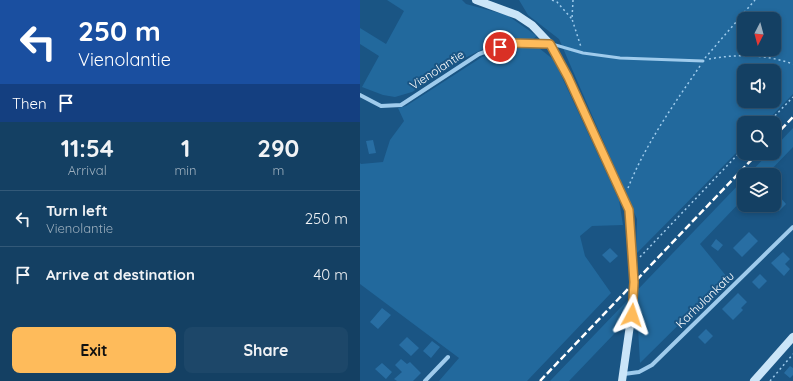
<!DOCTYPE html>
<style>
body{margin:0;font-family:Quicksand,sans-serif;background:#1d4769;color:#f1f3f6;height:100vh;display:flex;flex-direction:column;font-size:15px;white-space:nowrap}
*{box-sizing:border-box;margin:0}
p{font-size:13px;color:#9dafbe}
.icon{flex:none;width:22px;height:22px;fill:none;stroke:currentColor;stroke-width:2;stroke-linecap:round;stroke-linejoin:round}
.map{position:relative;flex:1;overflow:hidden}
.details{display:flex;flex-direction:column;background:#144063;width:360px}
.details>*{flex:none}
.banner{background:#1a4fa0;color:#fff;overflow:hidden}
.needle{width:26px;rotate:186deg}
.controls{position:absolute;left:377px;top:12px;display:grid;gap:8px}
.controls a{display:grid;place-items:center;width:44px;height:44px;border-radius:8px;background:#144063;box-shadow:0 2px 6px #0003,0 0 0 1px #335978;font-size:20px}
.pin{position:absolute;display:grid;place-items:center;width:34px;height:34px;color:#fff;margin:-17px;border:2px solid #fff;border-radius:50%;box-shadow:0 1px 4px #0007}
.me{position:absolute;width:44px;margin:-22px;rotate:5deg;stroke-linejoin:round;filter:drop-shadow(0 0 3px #0008)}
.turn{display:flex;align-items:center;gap:14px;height:84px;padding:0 12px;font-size:18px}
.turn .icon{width:52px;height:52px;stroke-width:2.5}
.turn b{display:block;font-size:28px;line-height:34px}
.then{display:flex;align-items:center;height:38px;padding:0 12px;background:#0003;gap:8px;font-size:15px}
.eta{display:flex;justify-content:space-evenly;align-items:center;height:68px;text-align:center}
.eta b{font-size:24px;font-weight:700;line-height:28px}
.action{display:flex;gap:8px;margin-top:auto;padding:8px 12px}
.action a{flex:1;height:46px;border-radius:8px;background:#febb5b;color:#111;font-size:16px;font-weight:700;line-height:46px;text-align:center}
.action a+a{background:#1d4769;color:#f1f3f6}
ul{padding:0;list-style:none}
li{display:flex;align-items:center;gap:12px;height:56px;padding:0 12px;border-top:1px solid #335978}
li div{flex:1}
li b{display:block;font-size:15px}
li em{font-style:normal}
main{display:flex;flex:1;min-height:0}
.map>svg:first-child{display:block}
</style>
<main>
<section class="details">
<div class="banner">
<div class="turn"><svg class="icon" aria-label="left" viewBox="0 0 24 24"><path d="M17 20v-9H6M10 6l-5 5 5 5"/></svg><div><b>250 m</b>Vienolantie</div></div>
<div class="then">Then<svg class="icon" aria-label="arrive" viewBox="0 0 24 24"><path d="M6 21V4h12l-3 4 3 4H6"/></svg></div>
</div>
<div class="eta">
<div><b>11:54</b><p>Arrival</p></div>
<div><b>1</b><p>min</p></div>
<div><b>290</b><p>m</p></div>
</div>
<ul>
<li><svg class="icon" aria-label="left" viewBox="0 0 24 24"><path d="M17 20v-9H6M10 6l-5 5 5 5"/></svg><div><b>Turn left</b><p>Vienolantie</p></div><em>250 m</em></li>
<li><svg class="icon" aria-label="arrive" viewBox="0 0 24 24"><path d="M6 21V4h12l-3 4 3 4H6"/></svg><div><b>Arrive at destination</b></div><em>40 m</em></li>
</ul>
<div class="action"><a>Exit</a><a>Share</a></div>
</section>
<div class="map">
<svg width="433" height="381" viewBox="0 0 433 381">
<rect width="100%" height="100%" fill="#1a5584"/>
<!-- green -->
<path fill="#22699d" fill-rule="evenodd" d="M27 0H102L106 4 147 15 177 36 173 39H156L131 45 99 61 52 92 35 97 23 95 2 87 19 56 0 44V28L26 44 44 11Z
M159 0H433V94L405 123H384V145L276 254 277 219 199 39 168 15ZM384 19H414V49H384ZM384 71H414V101H384Z
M157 47 179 48 194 60 259 200 263 225 232 226 220 236 225 256 251 293 167 381H79L99 358 0 284V163L1 164 23 162 30 140 44 121 38 108 46 106 122 57Z
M433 128V147L406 175H388L409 153H414V148Z
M384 179V198L340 244 367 277 280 363 277 310 209 381H190Z"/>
<!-- building -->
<path fill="#286ea3" d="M13 140 16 153 9 154 6 141Z
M418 195 426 204 419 211 412 205H414V199Z
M389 232 398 241 382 257 373 248Z
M356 239 363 245 358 251 351 246Z
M250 248 258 256 250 263 242 255Z
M423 252 430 259 425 264 430 269 424 276 411 263Z
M400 274 407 281 399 289 392 282Z
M378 293 387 302 381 308 383 310 373 320 362 309Z
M22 308 31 315 18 329 10 322Z
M346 329 353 336 345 344 338 337Z
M47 337 59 348 51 356 39 345Z
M72 341 80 347 71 358 63 351Z
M41 359 47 364 50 362 61 373 53 381H37L34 379 42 372 35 365Z
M22 363 32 372 26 379 15 369Z
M430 366 433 368V375L430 378 424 373Z"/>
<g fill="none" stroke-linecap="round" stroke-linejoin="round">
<!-- path -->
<path stroke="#9fcbec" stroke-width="1.5" stroke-dasharray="2 3" stroke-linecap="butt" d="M192 0 197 2 212 19
M213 0 212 19 221 47
M345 58 395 0
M349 59C377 54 405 54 433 64
M408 123 433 97
M268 188C285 145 314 104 340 66
M280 257 384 148
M410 381 433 354"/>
<!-- lane -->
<path stroke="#9fcbec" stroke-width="3" d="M192 44 223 53 260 58 343 61"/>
<!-- street -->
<path stroke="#9fcbec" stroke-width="4" d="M0 95 21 106 41 105 119 54 150 43 189 44
M264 374 279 372 292 365 433 227
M65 381 88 357"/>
<!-- secondary -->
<path stroke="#cbe5f8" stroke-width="8" d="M116 0 157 15 172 25 190 44 208 77 269 210 274 282 273 304 262 381
M394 381 433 337"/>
<!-- rail -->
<path stroke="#fff" stroke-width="2.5" stroke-dasharray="7 3" stroke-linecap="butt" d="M414 137 433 117
M180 381 398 153"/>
</g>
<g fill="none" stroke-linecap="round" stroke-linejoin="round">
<defs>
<path id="route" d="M140 47 150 43 190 44 208 77 269 210 274 282 272 315"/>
</defs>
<!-- route casing -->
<use href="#route" stroke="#a57a3b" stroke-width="10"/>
<!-- route -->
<use href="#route" stroke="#febb5b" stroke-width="7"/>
</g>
<g text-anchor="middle" stroke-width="4" stroke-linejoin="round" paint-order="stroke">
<!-- street labels -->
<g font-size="12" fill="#fff" stroke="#1a5584">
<text transform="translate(77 70) rotate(-33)" y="4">Vienolantie</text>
<text transform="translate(345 300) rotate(-44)" y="4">Karhulankatu</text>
</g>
</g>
</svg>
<div class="controls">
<a><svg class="needle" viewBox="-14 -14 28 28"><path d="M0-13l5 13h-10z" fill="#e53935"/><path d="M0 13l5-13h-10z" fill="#9dafbe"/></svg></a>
<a><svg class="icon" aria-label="sound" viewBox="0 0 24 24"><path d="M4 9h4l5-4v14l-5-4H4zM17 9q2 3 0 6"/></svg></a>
<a><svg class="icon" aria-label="search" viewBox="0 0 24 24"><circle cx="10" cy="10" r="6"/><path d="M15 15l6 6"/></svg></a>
<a><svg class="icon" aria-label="layers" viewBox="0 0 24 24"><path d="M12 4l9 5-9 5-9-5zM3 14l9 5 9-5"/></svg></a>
</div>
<div class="pin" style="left:140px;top:47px;background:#d93025"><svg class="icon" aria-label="arrive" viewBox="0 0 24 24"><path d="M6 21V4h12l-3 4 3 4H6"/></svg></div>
<svg class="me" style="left:272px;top:315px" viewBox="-20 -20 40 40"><path d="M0-17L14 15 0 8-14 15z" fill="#febb5b" stroke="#fff" stroke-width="4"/></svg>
</div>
</main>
